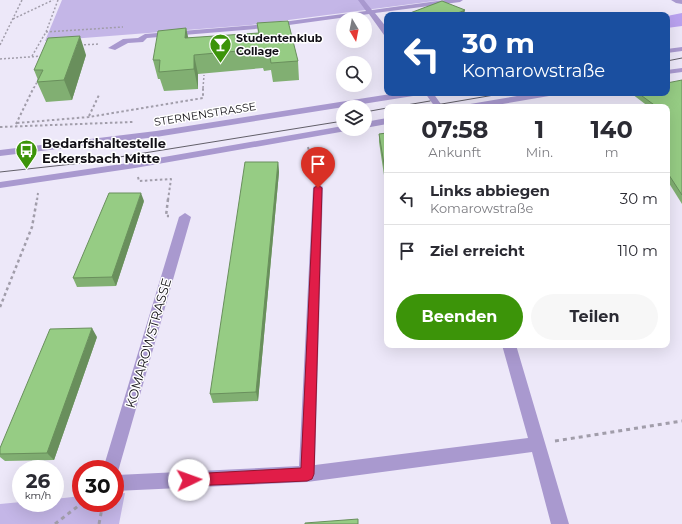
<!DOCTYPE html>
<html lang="de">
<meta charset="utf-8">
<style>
body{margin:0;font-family:Montserrat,sans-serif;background:#f7f7f7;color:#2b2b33;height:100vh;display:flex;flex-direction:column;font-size:15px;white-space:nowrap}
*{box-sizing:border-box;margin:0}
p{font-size:13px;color:#7c7c81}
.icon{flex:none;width:22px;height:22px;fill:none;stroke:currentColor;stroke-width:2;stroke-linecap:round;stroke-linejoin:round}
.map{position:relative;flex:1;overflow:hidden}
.drawer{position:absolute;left:384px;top:104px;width:286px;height:244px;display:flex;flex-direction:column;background:#fff;border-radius:8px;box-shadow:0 4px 16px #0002}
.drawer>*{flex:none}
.guide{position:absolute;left:384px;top:12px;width:286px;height:84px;border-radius:8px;box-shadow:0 4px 16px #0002;background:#1a4fa0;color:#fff;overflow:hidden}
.needle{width:26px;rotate:170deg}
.buttons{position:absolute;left:336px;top:12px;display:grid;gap:8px}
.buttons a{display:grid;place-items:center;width:36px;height:36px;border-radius:50%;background:#fff;box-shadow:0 4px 16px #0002;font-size:20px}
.speed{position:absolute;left:12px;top:460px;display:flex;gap:8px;font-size:20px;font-weight:700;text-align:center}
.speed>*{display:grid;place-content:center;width:52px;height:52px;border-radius:50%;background:#fff;box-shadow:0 4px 16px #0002;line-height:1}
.speed small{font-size:10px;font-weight:400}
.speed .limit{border:6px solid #d22;background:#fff;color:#111}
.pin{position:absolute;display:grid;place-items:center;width:34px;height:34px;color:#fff;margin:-41px -17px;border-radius:50% 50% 50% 0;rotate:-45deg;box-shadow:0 0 4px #0007}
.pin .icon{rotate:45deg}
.me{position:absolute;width:44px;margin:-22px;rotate:87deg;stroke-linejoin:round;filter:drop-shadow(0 0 3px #0008)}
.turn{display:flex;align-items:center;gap:14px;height:84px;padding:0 12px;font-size:18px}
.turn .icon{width:52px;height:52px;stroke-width:2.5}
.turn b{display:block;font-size:28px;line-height:34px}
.eta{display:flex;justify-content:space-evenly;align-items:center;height:68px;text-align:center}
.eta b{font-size:24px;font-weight:700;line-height:28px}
.cta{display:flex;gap:8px;margin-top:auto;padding:8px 12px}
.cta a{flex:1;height:46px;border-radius:24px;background:#3c9409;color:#fff;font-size:16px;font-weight:700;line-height:46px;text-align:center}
.cta a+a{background:#f7f7f7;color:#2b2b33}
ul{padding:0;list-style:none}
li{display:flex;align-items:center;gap:12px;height:52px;padding:0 12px;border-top:1px solid #e1e1e2}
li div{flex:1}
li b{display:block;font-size:15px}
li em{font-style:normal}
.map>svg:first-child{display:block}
</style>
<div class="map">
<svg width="682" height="524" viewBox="0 0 682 524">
<rect width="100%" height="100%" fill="#ede8f9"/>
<!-- green -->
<path fill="#c4b6e7" d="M62 0H442L251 25 45 41Z
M125 493 119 524H0V504L21 502 55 503V499L81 496V503H115V494Z"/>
<!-- forest -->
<path fill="#b9a1ef" d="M682 13V26L667 28V16Z"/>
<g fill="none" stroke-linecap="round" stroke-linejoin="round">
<!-- path-far3 -->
<path stroke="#a19daa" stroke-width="1.5" stroke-dasharray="2 2" stroke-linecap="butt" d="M13 19 53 0
M46 32 123 27
M0 45 22 0
M80 45 100 44
M32 56 46 32 58 0
M0 59 43 56
M34 88 39 78
M203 88 204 75"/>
<!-- path-far2 -->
<path stroke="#a19daa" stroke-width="2" stroke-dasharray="2.5 2.5" stroke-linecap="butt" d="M89 116 99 95
M17 123 89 117 203 98V87
M16 124 34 87
M0 127 133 122
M308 147 315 175
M138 177 139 181 171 179 168 200
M37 200 38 193"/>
<!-- path-far1 -->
<path stroke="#a19daa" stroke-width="2.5" stroke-dasharray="3 3" stroke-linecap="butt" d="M168 199 166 216H169
M0 307 32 227 37 199"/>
<!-- path -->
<path stroke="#a19daa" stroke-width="3" stroke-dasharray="4 4" stroke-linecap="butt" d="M555 441 682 421
M55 524 82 503
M99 524 103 503"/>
<!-- minor -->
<path fill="#a999cf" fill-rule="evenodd" d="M358 0H364L372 10 445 0H463L460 2 375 13 387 28V35H384L369 14 267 28 147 38 143 42 128 43 115 50 108 48 123 39 138 38 145 34 267 24 366 11Z
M671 0H682V4L676 3Z
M682 47V51L667 53V49Z
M682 68V72L667 74V70Z
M397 93H417L413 96 156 137 0 156V150L156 131Z
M425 93H433L443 107H435Z
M535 93H553L549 96 485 107H466L470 104Z
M387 118V124L365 128V122Z
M343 126V129H348L346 131 135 168 0 188V182L135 162Z
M318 184 323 187 315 465 528 438 502 345H516L569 524H551L532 452 307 482 115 491V469H103L179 217 185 213 191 217 117 475 299 466 313 187Z"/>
<!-- tram -->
<path stroke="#625f69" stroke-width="1" d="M667 61 682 58
M395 107 430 101
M424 107 506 93
M365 112 387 108
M0 172 82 163 343 121"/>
</g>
<!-- wall -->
<path fill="#81af72" d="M257 23 298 61 299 80 273 82 271 70 264 71 263 68 198 74V89L164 91 160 79H158L153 60 186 28 188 38 258 33Z
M86 55 72 100 46 102 37 82 38 80 34 70Z
M682 80V204L667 180V107H649L632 94V93H667Z
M387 133V195L379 142V134Z
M278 162 279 172 258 401 213 403 210 394Z
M144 201 116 286 77 287 73 278Z
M97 337 54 460 5 461 0 457V448Z"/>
<!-- shaded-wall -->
<path fill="#698f5c" d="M465 10 464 15H453Z
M186 28 190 46 185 38Z
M80 36 86 55 72 100 64 80Z
M194 55 198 74V89L194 69Z
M278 162 279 172 258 401 256 392Z
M141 193 144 201 116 286 112 277Z
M92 328 97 337 54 460 47 453Z"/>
<!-- building -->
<path fill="#96cc84" stroke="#698f5c" d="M442 1 465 10 453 15H411L410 13Z
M288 21 298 61 271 63 269 51 261 52V49L194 55V69L159 72 160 60H153L158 31 186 28 185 38 259 33 257 23Z
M80 36 64 80 37 82 43 70H34L48 38Z
M682 80V195L667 172V107H657L638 93H667V83Z
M387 133V182L379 134Z
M245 162H278L256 392 210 394Z
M109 193H141L112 277 73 278Z
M92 328 47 453 0 454V448L50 329Z
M358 519V524H305V523Z"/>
<!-- route -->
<path fill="#e11d48" stroke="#92132f" d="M318 185 322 188 314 474 312 479 307 481 189 486 185 484 183 480 185 475 189 474 301 468 314 188Z"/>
<!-- icons -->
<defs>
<symbol id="bar-pin" viewBox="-11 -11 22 30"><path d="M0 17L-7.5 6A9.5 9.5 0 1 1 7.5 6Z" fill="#3c9409" stroke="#fff"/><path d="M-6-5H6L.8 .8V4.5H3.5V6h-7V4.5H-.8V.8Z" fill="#fff"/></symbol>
<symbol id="bus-pin" viewBox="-11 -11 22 30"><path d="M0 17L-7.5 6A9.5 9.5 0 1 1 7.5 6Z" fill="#3c9409" stroke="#fff"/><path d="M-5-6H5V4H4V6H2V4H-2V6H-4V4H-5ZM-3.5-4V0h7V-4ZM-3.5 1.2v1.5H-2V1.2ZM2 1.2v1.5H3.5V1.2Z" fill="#fff"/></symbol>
</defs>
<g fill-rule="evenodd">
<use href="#bar-pin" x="208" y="32" width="25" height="34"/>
<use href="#bus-pin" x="14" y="138" width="25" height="34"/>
</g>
<g text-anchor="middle" stroke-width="3" stroke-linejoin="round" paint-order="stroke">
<!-- far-poi labels -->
<g font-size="11" font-weight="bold" fill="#110f15" stroke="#fff" text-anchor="start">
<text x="236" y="42">Studentenklub<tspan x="236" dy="13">Collage</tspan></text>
</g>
<!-- far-street labels -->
<g font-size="11" fill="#110f15" stroke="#fff">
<text transform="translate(205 114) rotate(-9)" y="4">STERNENSTRASSE</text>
</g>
<!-- poi labels -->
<g font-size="13" font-weight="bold" fill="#110f15" stroke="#fff" text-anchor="start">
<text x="42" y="148">Bedarfshaltestelle<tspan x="42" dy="15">Eckersbach Mitte</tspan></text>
</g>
<!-- street labels -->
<g font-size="13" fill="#110f15" stroke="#fff">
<text transform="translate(148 343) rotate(-74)" y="5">KOMAROWSTRASSE</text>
</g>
</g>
</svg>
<div class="buttons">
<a><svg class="needle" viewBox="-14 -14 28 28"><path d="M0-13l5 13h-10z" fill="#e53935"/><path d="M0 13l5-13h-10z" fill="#7c7c81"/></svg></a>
<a><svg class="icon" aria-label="search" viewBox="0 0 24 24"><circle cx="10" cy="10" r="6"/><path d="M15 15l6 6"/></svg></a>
<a><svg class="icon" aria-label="layers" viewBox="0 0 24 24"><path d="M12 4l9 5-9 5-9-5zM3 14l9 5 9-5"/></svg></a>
</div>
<div class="speed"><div>26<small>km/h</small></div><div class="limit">30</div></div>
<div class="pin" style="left:318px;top:188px;background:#d93025"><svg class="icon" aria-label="arrive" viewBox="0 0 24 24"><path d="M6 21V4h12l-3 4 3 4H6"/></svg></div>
<svg class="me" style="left:189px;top:480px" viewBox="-20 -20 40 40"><circle r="19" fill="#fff"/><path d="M0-13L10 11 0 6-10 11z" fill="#e11d48"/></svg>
<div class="guide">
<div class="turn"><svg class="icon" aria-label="left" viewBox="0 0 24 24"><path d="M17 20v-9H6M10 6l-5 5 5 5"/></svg><div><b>30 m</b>Komarowstraße</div></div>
</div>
<section class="drawer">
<div class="eta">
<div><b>07:58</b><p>Ankunft</p></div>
<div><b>1</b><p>Min.</p></div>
<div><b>140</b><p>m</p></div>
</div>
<ul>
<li><svg class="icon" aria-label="left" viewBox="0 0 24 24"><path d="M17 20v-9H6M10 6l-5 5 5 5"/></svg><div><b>Links abbiegen</b><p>Komarowstraße</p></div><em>30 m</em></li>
<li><svg class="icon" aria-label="arrive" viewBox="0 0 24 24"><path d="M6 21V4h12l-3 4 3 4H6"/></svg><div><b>Ziel erreicht</b></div><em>110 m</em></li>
</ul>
<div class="cta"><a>Beenden</a><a>Teilen</a></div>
</section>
</div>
